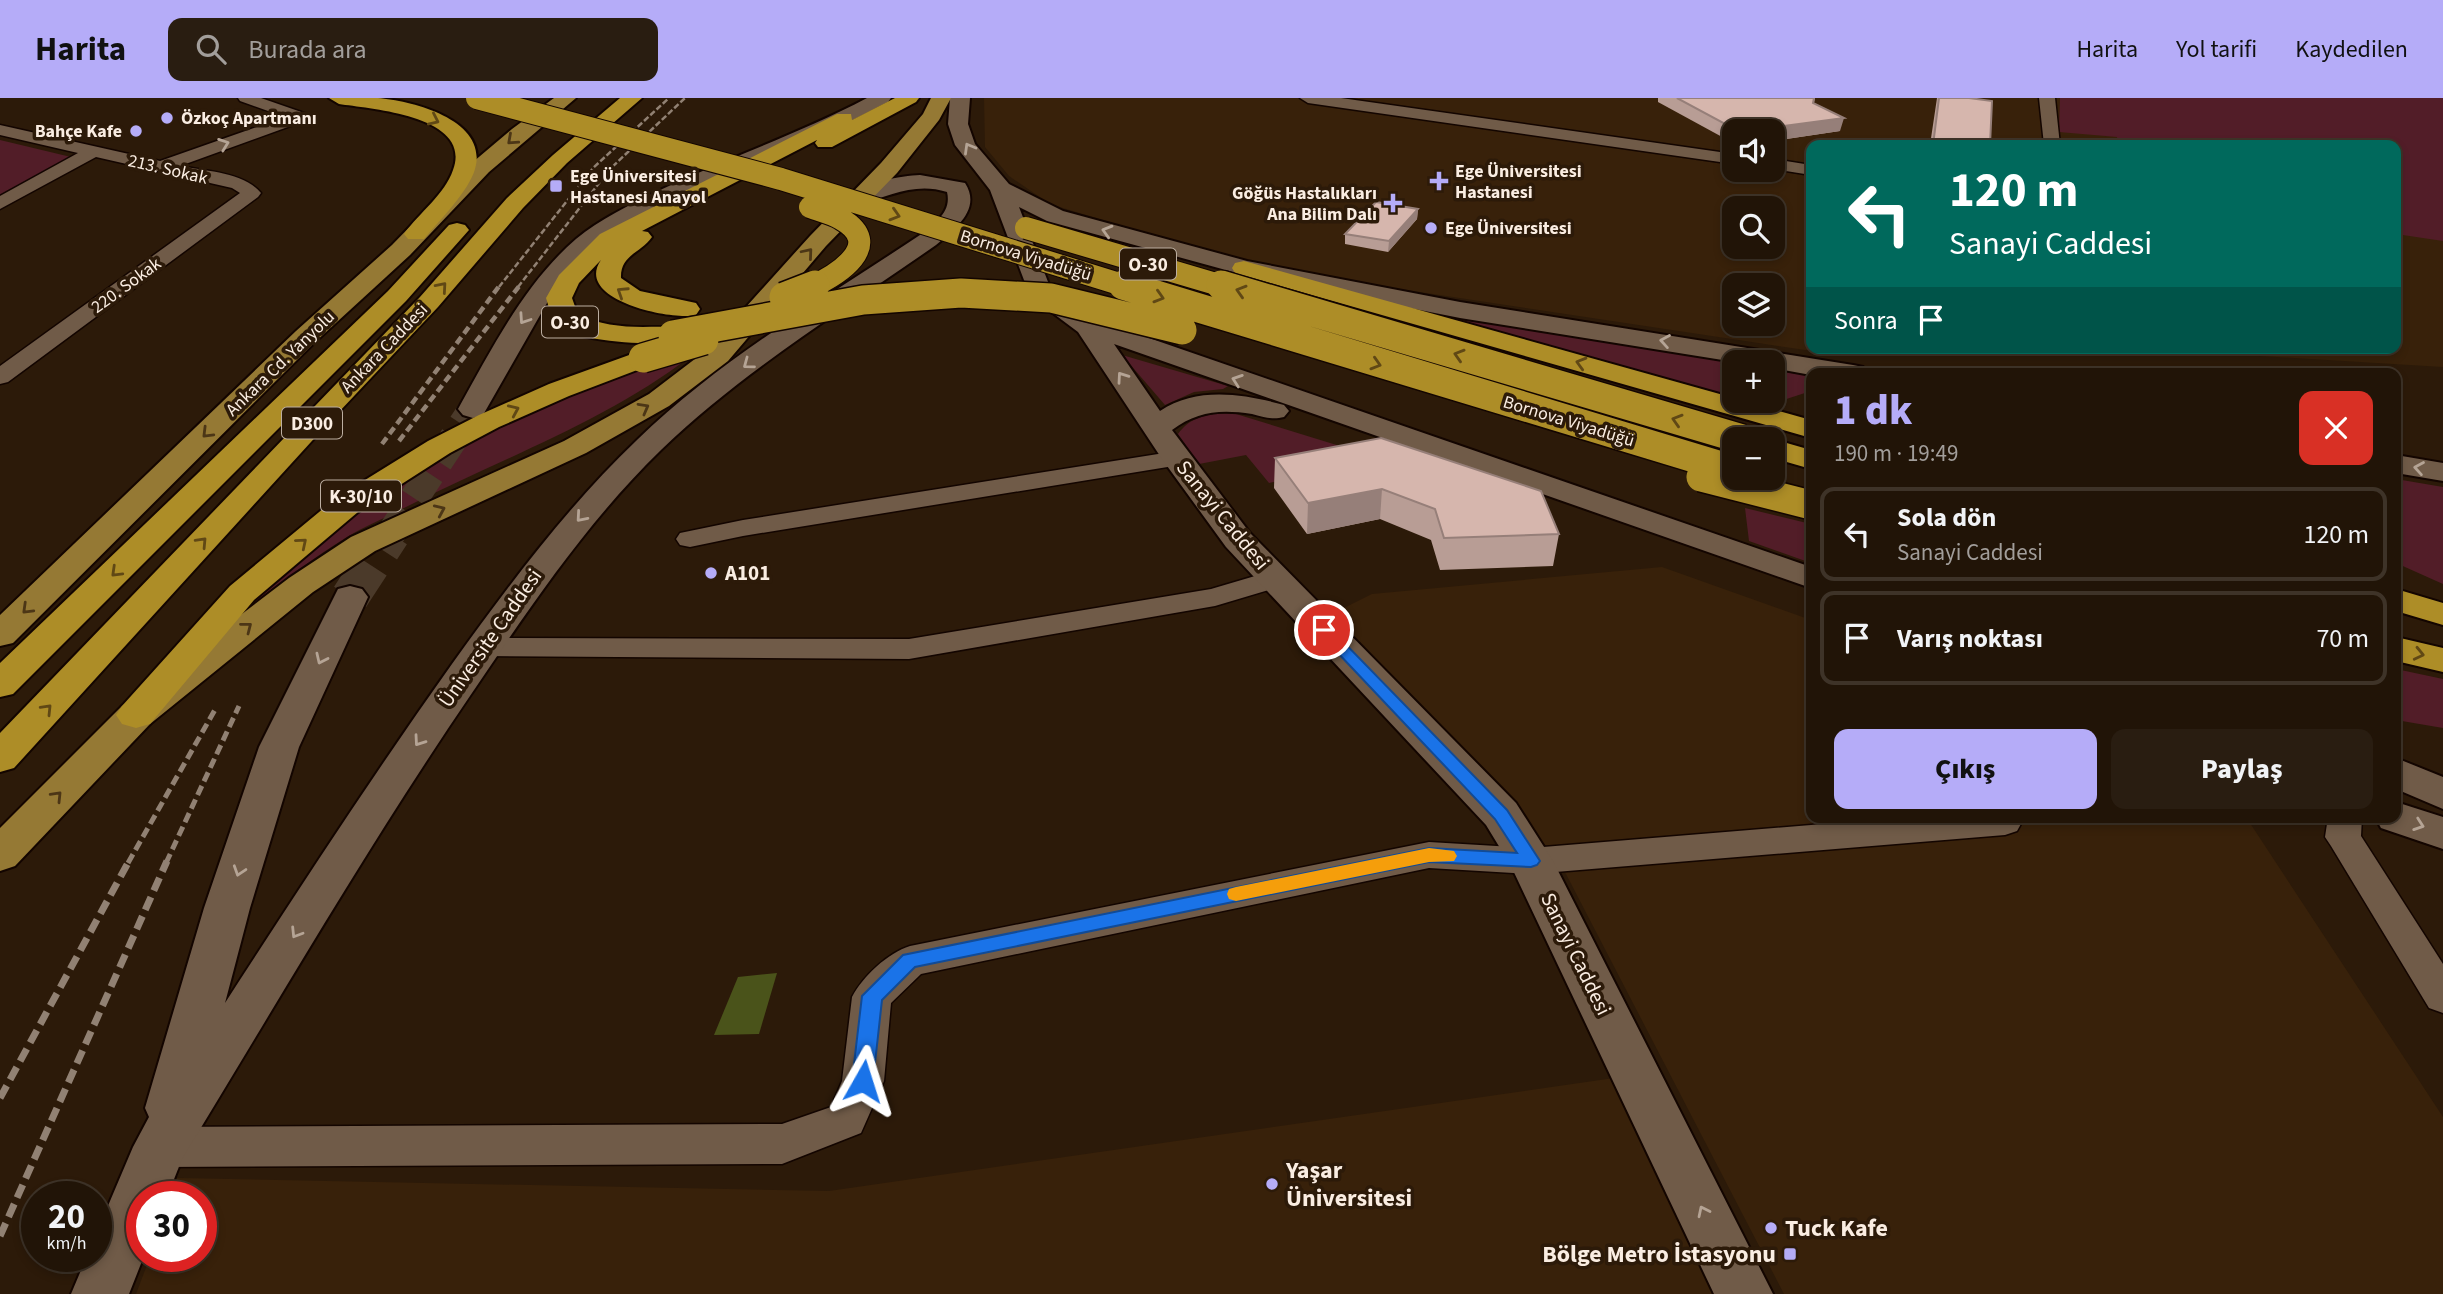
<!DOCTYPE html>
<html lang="tr">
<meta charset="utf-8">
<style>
body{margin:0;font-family:"Source Sans 3",sans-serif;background:#291d11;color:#f1f3f6;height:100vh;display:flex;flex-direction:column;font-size:26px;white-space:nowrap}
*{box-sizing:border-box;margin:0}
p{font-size:23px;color:#a29e9b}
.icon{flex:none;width:38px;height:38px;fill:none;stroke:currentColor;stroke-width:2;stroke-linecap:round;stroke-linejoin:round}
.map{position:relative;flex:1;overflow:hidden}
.drawer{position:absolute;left:1806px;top:270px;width:595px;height:455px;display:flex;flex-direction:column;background:#211407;border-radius:14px;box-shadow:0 4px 10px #0003,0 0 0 2px #3e3328}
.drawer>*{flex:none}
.banner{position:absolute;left:1806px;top:42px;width:595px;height:214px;border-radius:14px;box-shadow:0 4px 10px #0003,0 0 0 2px #3e3328;background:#00695c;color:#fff;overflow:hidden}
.controls{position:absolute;left:1722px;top:21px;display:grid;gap:14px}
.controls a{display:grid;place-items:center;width:63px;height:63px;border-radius:14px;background:#211407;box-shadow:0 4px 10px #0003,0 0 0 2px #3e3328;font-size:35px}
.speed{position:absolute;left:21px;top:1083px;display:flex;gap:14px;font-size:35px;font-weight:700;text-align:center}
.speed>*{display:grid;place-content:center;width:91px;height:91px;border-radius:50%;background:#211407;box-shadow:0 4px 10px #0003,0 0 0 2px #3e3328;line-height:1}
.speed small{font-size:18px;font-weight:400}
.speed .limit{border:10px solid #d22;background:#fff;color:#111}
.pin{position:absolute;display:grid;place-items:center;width:60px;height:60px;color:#fff;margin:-30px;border:4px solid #fff;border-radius:50%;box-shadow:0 2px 7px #0007}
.me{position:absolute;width:77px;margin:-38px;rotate:6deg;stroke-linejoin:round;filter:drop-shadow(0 0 5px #0008)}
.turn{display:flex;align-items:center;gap:24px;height:147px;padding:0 28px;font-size:32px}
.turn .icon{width:91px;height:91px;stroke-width:2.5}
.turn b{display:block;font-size:49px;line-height:60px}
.then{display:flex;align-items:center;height:66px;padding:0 28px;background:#0003;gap:14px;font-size:26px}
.round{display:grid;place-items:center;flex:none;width:74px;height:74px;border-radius:14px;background:#291d11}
.summary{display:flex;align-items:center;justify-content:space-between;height:119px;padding:0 28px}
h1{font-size:42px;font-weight:800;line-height:52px;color:#b5acf8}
.action{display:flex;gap:14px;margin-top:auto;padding:14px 28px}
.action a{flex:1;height:80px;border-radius:14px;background:#b5acf8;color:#111;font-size:28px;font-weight:800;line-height:80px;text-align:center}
.action a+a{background:#291d11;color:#f1f3f6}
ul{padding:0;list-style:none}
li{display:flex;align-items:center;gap:21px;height:94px;margin:0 14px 10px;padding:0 14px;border:4px solid #3e3328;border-radius:14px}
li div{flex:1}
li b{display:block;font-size:26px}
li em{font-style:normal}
header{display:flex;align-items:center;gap:42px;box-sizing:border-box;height:98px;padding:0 35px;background:#b5acf8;color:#111}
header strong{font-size:33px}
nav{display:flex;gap:38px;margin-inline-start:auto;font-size:24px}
.search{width:490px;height:63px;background:#291d11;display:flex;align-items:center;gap:18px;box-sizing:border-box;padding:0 24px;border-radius:14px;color:#a29e9b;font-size:26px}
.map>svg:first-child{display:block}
</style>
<header>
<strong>Harita</strong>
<div class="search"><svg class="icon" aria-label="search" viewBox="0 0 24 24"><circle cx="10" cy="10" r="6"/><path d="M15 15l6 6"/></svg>Burada ara</div>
<nav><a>Harita</a><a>Yol tarifi</a><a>Kaydedilen</a></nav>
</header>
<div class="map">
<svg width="2443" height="1196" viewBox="0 0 2443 1196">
<rect width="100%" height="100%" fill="#2c1a09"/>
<!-- built -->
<path fill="#38210a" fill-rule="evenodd" d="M984 0H2443V269L2127 250H2396V47H1811V250H1902L1805 252 1320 179 1194 150 1050 106 1009 78 985 49ZM1734 33H1773V72H1734ZM1734 110H1773V149H1734ZM1734 187H1773V226H1734Z
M1662 469 1811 522V719H2246L2443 1019V1196H1784L1566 776 1326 519 1372 496Z
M1621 979 1721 1196H136L150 1159 201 1158V1099H170L177 1080 829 1093Z"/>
<!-- green -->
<path fill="#521d28" d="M2060 0H2443V143L2396 136V47H2118L2117 39 2059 34Z
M0 42 71 59 0 97Z
M1425 214 1734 265V301Z
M1122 257 1228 288 1223 291 1194 294 1165 307Z
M691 258C605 324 500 361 404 410 385 420 365 428 347 439 300 468 257 504 214 538L314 441 443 350 628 269Z
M1773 272 1811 278V293L1762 309 1740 303H1773Z
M1219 315 1236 316 1382 361 1269 385 1246 357 1199 366 1178 336C1189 321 1201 318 1219 315Z
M2396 381 2443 389V486L2396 465Z
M1745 410 1811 426V465L1749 443Z
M2396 571 2443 581V630L2396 622Z"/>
<!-- water -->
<path fill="#4a531a" d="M777 875 759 936 714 937 738 879Z"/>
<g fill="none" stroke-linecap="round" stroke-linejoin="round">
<!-- secondary-tunnel-far1 -->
<path stroke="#4b3a2a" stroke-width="29" stroke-dasharray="29 15" stroke-linecap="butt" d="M390 437 473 311"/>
<!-- secondary-tunnel -->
<path stroke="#4b3a2a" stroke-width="38" stroke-dasharray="38 19" stroke-linecap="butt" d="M350 499 391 436"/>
<defs>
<path id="street" d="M238 0H261L307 16 309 19 307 22 180 68C204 73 244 74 261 95L258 99 8 284 0 286V268L240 95 232 90 96 59 0 111V98L78 55 0 37V27L160 63 285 19 240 3Z
M1300 0H1341L1734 56V66L1308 5Z
M2039 0H2055L2060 47H2044Z
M1773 61 1811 67V77L1773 71Z
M1177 353 1186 356 1190 361 1186 366 743 438 690 449 680 447 676 441 680 435 743 422Z
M1275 472 1285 475 1289 481 1285 487 1215 508 909 561 485 558 474 556 470 549 474 542 485 540 909 541 1211 491Z
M1907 719H2020L2022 724 2017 733 2005 737 1531 776 1429 770 921 876 891 905 884 983 861 1035 782 1066 160 1069 145 1063 138 1049 145 1035 160 1029 782 1026 831 1009 842 983 852 899C863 878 888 855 910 848L1429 744 1531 750Z
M2328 719H2362L2361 738 2443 866V915L2429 910 2331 748 2325 739Z"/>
<path id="secondary" d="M867 0H891L888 4 833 32 690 95 625 129 598 146 574 169 547 205 483 317 473 320 463 317 458 311C491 252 524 186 576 141 600 121 630 107 658 93 727 60 799 36 867 0Z
M950 0H970L968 26 975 46 1009 86 1063 113 1247 163 1460 204 1853 267 1863 269 1867 275 1811 277 1773 270V264H1735L1460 220 1244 177 1047 123 1019 109 1050 189 1097 222 1811 469V490L1114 246 1160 313C1197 288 1244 296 1284 307L1289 313 1284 319C1272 322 1264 319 1252 316 1221 311 1197 313 1172 332L1250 435 1516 705 1553 763 1773 1196H1714L1511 768 1486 727 1226 449 1162 361 1078 234 1030 198 990 92 955 47 948 26Z
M920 77 965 85C982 111 955 131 936 147 843 212 743 273 661 352 586 425 530 509 472 595 369 746 277 905 182 1061L167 1099H142L144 1158 129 1196H71L87 1158H96V1136L133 1049 149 1019 145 1010 204 810 259 649 338 491 350 488 362 491 368 499 299 649 250 810 225 905C299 791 373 677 452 566 509 487 566 410 637 342 720 261 824 201 920 137 934 125 952 115 947 94 915 84 890 98 860 106L852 104 849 99C860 84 902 78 920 77Z
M2396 357 2443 365V383L2396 375Z
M2396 660 2443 679V711L2396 691Z
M2396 704 2443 719V751L2381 730 2375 719H2396Z"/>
<path id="primary" d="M554 0H576L489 74 410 157 314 245 13 545 0 548V517L296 233 392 147 473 64 512 31Z
M931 0H951L939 22 897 75 826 148 728 263 669 308 586 355 375 453 313 494 150 626 15 768 0 773V730L122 608 289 480 351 439 564 343 649 296 708 251 810 138 881 65 923 16Z"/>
<path id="highway" d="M329 0C346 0 362 0 378 0 413 3 489 22 475 71 469 93 439 123 424 141H408L404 136C419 115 445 96 453 72 473 18 372 11 339 6Z
M620 0H642L567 65 523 110 438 209 321 333 14 670 0 674V635L420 199 507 100 553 57Z
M895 0H919L916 4 832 49H818L815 45 817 42 642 133 648 134 652 139C641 155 620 157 621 180L640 193 696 205 700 211 696 217C672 223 573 202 601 162L579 185 572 200 578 217C599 226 620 229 643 229 657 229 670 228 682 231L686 237 682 243C659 249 572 244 555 226 550 219 549 208 546 200L559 177 600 136 837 16H851L852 22Z
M457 125 465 127 469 132 406 203 13 596 0 599V565L388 193 449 127Z
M1244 163 1734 300V303H1744L1811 322V340L1235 175 1232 170 1235 165Z
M643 252 653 254 657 260 653 266 569 298 499 329 450 355 358 414 254 502 150 626 136 630 122 626 116 617 122 608 230 488 336 400 428 343 479 317 549 286Z
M1771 341H1773L1811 352V371L1773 360Z
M2396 491 2443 505V527L2396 513Z
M2396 539 2443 550V574L2396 563Z"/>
</defs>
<!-- street casing -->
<use href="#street" stroke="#130500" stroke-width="3"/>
<!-- secondary casing -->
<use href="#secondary" stroke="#130500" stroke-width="4"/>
<!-- primary casing -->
<use href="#primary" stroke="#130500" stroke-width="4"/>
<!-- highway casing -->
<use href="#highway" stroke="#130500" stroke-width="4"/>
<!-- street -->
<use href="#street" fill="#705b48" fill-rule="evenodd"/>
<!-- secondary -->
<use href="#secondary" fill="#705b48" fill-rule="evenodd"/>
<!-- primary -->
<use href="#primary" fill="#957934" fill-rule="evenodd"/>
<!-- highway -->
<use href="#highway" fill="#ad8d27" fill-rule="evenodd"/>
<!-- rail-far3 -->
<path stroke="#918173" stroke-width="2.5" stroke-dasharray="6 2.5" stroke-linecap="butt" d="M499 189 593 70 669 0
M518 189 610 71 685 0"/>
<!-- rail-far2 -->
<path stroke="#918173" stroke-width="4.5" stroke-dasharray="8 4.5" stroke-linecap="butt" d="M399 343 520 187
M382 346 500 187"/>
<!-- rail-far1 -->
<path stroke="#918173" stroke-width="5" stroke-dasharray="10 5" stroke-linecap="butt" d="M128 765 216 610
M166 765 239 608"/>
<!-- rail -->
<path stroke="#918173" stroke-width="7" stroke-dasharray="14 7" stroke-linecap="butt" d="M0 1000 129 763
M0 1138 167 763"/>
<defs>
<path id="highway-bridge-far1" d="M477 0 781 81 1129 189
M810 109C820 113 832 115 841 121 886 147 837 177 811 189
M1026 130 1226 189"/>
<path id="highway-bridge" d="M1123 187 1734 372
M1221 187 1742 341
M784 199 815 187
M673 237 863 202 961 195 1051 200 1182 232
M643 260 704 242
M1701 379 1811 407"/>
</defs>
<!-- highway-bridge-far1 casing -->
<use href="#highway-bridge-far1" stroke="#130500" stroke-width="24" stroke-linecap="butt"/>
<!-- highway-bridge casing -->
<use href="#highway-bridge" stroke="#130500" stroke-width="32" stroke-linecap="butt"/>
<!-- highway-bridge-far1 -->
<use href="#highway-bridge-far1" stroke="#ad8d27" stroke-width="22"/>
<!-- highway-bridge -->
<use href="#highway-bridge" stroke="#ad8d27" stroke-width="29"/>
</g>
<!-- wall -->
<path fill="#b89d95" d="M1658 0H1815L1814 5 1840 33 1773 43V33H1734V40H1724L1658 4Z
M1937 0H1969L1990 47H1930Z
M1418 111 1417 121 1388 154 1345 146V136Z
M1275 360 1559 436 1553 468 1440 472 1431 442 1380 421 1307 436 1274 390Z"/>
<!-- shaded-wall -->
<path fill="#967f79" d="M1844 20 1840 33 1773 43V33H1762V31Z
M1418 111 1417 121 1388 154 1389 143Z
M1382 391 1380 421 1307 436 1308 405Z"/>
<!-- building -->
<path fill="#d6b6ad" stroke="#967f79" stroke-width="2" d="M1677 0H1814L1813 5 1844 20 1762 31 1753 27H1727Z
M1939 0H1969L1992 3 1990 47H1933Z
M1376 104 1418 111 1389 143 1345 136Z
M1381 340 1541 393 1559 436 1444 440 1435 411 1382 391 1308 405 1275 360Z"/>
<!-- one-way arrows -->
<defs><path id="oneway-chevron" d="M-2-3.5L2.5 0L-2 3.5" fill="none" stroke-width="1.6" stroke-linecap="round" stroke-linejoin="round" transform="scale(1.75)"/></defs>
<g stroke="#604815">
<use href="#oneway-chevron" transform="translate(434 22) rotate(25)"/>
<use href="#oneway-chevron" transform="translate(895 117) rotate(17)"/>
<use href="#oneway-chevron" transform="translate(442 189) rotate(-49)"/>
<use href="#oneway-chevron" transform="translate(1241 193) rotate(-163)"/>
<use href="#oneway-chevron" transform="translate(622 194) rotate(-147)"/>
<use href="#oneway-chevron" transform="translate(1159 199) rotate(17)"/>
<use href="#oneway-chevron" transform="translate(1459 257) rotate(-163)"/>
<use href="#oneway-chevron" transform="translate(1581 265) rotate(-164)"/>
<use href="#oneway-chevron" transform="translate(1376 266) rotate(17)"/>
<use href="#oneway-chevron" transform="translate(514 312) rotate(-24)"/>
<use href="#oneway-chevron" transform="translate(1677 322) rotate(-163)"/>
<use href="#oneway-chevron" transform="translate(202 444) rotate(-47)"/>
<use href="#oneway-chevron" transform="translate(302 445) rotate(-40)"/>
<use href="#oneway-chevron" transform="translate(116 474) rotate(136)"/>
<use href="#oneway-chevron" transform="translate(2419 556) rotate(13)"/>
<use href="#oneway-chevron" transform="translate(47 611) rotate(-46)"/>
</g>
<g stroke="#4c3616">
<use href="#oneway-chevron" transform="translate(512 42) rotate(138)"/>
<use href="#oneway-chevron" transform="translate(808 155) rotate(-50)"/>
<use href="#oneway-chevron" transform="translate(644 310) rotate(-29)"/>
<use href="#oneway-chevron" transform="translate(207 335) rotate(135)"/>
<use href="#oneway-chevron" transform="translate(440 412) rotate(-24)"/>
<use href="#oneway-chevron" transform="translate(27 511) rotate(136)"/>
<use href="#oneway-chevron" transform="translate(247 529) rotate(-38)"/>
<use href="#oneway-chevron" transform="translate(57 698) rotate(-46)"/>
</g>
<g stroke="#b5a495">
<use href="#oneway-chevron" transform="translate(224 46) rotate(-20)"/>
<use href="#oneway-chevron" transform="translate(969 50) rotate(-120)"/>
<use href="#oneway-chevron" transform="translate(1107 133) rotate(-164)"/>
<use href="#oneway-chevron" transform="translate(524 221) rotate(124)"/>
<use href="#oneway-chevron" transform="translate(1665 243) rotate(-170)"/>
<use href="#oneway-chevron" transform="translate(748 266) rotate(143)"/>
<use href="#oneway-chevron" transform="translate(1122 279) rotate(-125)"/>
<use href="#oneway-chevron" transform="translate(1237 282) rotate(-161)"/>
<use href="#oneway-chevron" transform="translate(2419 370) rotate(-170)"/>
<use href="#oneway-chevron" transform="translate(581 419) rotate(131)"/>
<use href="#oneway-chevron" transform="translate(321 561) rotate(115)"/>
<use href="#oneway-chevron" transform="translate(419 643) rotate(125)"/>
<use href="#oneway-chevron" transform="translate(2419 727) rotate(19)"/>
<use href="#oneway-chevron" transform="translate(239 773) rotate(108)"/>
<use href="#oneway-chevron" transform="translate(296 835) rotate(122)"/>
<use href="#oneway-chevron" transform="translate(1703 1113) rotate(-116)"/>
</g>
<!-- route -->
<path fill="#1a73e8" stroke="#114b97" stroke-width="2" d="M1324 527 1329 529 1507 712 1540 763 1537 767 1531 769 1429 764 915 869 882 902 873 983 870 989 863 992 855 989 852 983 862 898 903 857 1429 750 1517 755 1495 721 1319 535 1317 532 1319 529Z"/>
<!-- slow -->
<path fill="#f59e0b" d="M1429 750 1454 753 1457 758 1454 763 1429 764 1236 803 1229 801 1227 796 1229 791 1236 789Z"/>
<!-- markers -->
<g fill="#b5acf8" stroke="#2c1a09" stroke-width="2.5">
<circle cx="167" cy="20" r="7"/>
<circle cx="136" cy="33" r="7"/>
<path d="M1435.5 72.5h7v7h7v7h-7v7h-7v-7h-7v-7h7z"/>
<rect x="549" y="81" width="14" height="14" rx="3.5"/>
<path d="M1389.5 94.5h7v7h7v7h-7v7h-7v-7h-7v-7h7z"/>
<circle cx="1431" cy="130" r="7"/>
<circle cx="711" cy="475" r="7"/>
<circle cx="1272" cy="1086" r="7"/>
<circle cx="1771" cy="1130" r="7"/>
<rect x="1783" y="1149" width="14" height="14" rx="3.5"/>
</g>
<g text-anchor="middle" stroke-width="7" stroke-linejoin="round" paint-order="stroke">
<!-- far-poi labels -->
<g font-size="18" font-weight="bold" fill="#faede2" stroke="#2c1a09" text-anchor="start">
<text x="181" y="26">Özkoç Apartmanı</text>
<text x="122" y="39" text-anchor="end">Bahçe Kafe</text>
<text x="1455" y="79">Ege Üniversitesi<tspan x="1455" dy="21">Hastanesi</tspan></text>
<text x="570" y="84">Ege Üniversitesi<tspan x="570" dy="21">Hastanesi Anayol</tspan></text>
<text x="1377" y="101" text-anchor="end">Göğüs Hastalıkları<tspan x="1377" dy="21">Ana Bilim Dalı</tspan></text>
<text x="1445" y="136">Ege Üniversitesi</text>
</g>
<!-- far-street labels -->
<g font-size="18" fill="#faede2" stroke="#2c1a09">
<text transform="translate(168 71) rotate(13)" y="6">213. Sokak</text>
<text transform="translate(1026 157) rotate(17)" y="6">Bornova Viyadüğü</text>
<text transform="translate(126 187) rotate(-36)" y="6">220. Sokak</text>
<text transform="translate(384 250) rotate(-46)" y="6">Ankara Caddesi</text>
<text transform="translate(280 265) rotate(-44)" y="6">Ankara Cd. Yanyolu</text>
<text transform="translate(1569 323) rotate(17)" y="6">Bornova Viyadüğü</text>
</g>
<!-- shield labels -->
<g fill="#2c1a09" stroke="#bcaea1" stroke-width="2">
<rect x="1120" y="150.5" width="56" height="31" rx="5"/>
<rect x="542" y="208.5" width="56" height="31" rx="5"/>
<rect x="282" y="309.5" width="60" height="31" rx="5"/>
<rect x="321" y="382.5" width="80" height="31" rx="5"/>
</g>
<g font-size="19" font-weight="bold" fill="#faede2">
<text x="1148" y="173">O-30</text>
<text x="570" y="231">O-30</text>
<text x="312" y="332">D300</text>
<text x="361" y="405">K-30/10</text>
</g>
<!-- street labels -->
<g font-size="21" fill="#faede2" stroke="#2c1a09">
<text transform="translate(1223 417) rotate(51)" y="7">Sanayi Caddesi</text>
<text transform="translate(490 540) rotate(-55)" y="7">Üniversite Caddesi</text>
<text transform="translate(1576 856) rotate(64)" y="7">Sanayi Caddesi</text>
</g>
<!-- poi labels -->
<g font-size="21" font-weight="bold" fill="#faede2" stroke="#2c1a09" text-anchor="start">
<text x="725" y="482">A101</text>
</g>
<!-- near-poi labels -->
<g font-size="24" font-weight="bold" fill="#faede2" stroke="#2c1a09" text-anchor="start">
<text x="1286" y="1080">Yaşar<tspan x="1286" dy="28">Üniversitesi</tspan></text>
<text x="1785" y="1138">Tuck Kafe</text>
<text x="1776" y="1164" text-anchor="end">Bölge Metro İstasyonu</text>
</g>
</g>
</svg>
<div class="controls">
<a><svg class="icon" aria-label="sound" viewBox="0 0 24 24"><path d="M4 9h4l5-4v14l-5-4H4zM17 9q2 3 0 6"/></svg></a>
<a><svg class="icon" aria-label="search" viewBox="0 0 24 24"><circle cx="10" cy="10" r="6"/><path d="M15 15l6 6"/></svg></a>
<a><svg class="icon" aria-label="layers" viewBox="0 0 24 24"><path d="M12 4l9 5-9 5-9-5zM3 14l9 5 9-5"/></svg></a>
<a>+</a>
<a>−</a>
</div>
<div class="speed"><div>20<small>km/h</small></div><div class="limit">30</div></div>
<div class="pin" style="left:1324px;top:532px;background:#d93025"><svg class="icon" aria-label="arrive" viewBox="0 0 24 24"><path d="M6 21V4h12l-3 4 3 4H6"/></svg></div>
<svg class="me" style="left:863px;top:983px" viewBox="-20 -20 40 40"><path d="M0-17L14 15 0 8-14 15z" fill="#1a73e8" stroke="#fff" stroke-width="4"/></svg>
<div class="banner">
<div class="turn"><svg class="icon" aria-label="left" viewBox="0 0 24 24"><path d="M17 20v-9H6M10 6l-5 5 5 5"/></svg><div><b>120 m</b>Sanayi Caddesi</div></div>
<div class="then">Sonra<svg class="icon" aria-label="arrive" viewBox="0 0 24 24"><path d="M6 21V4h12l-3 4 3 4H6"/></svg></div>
</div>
<section class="drawer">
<div class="summary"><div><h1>1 dk</h1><p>190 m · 19:49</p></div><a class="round" style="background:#d93025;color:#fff"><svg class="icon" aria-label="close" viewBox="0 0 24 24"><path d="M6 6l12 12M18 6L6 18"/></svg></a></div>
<ul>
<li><svg class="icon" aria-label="left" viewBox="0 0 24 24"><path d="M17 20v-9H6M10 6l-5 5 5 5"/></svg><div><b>Sola dön</b><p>Sanayi Caddesi</p></div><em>120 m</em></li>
<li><svg class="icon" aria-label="arrive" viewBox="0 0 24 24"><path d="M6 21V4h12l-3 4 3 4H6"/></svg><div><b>Varış noktası</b></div><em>70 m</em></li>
</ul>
<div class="action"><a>Çıkış</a><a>Paylaş</a></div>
</section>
</div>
